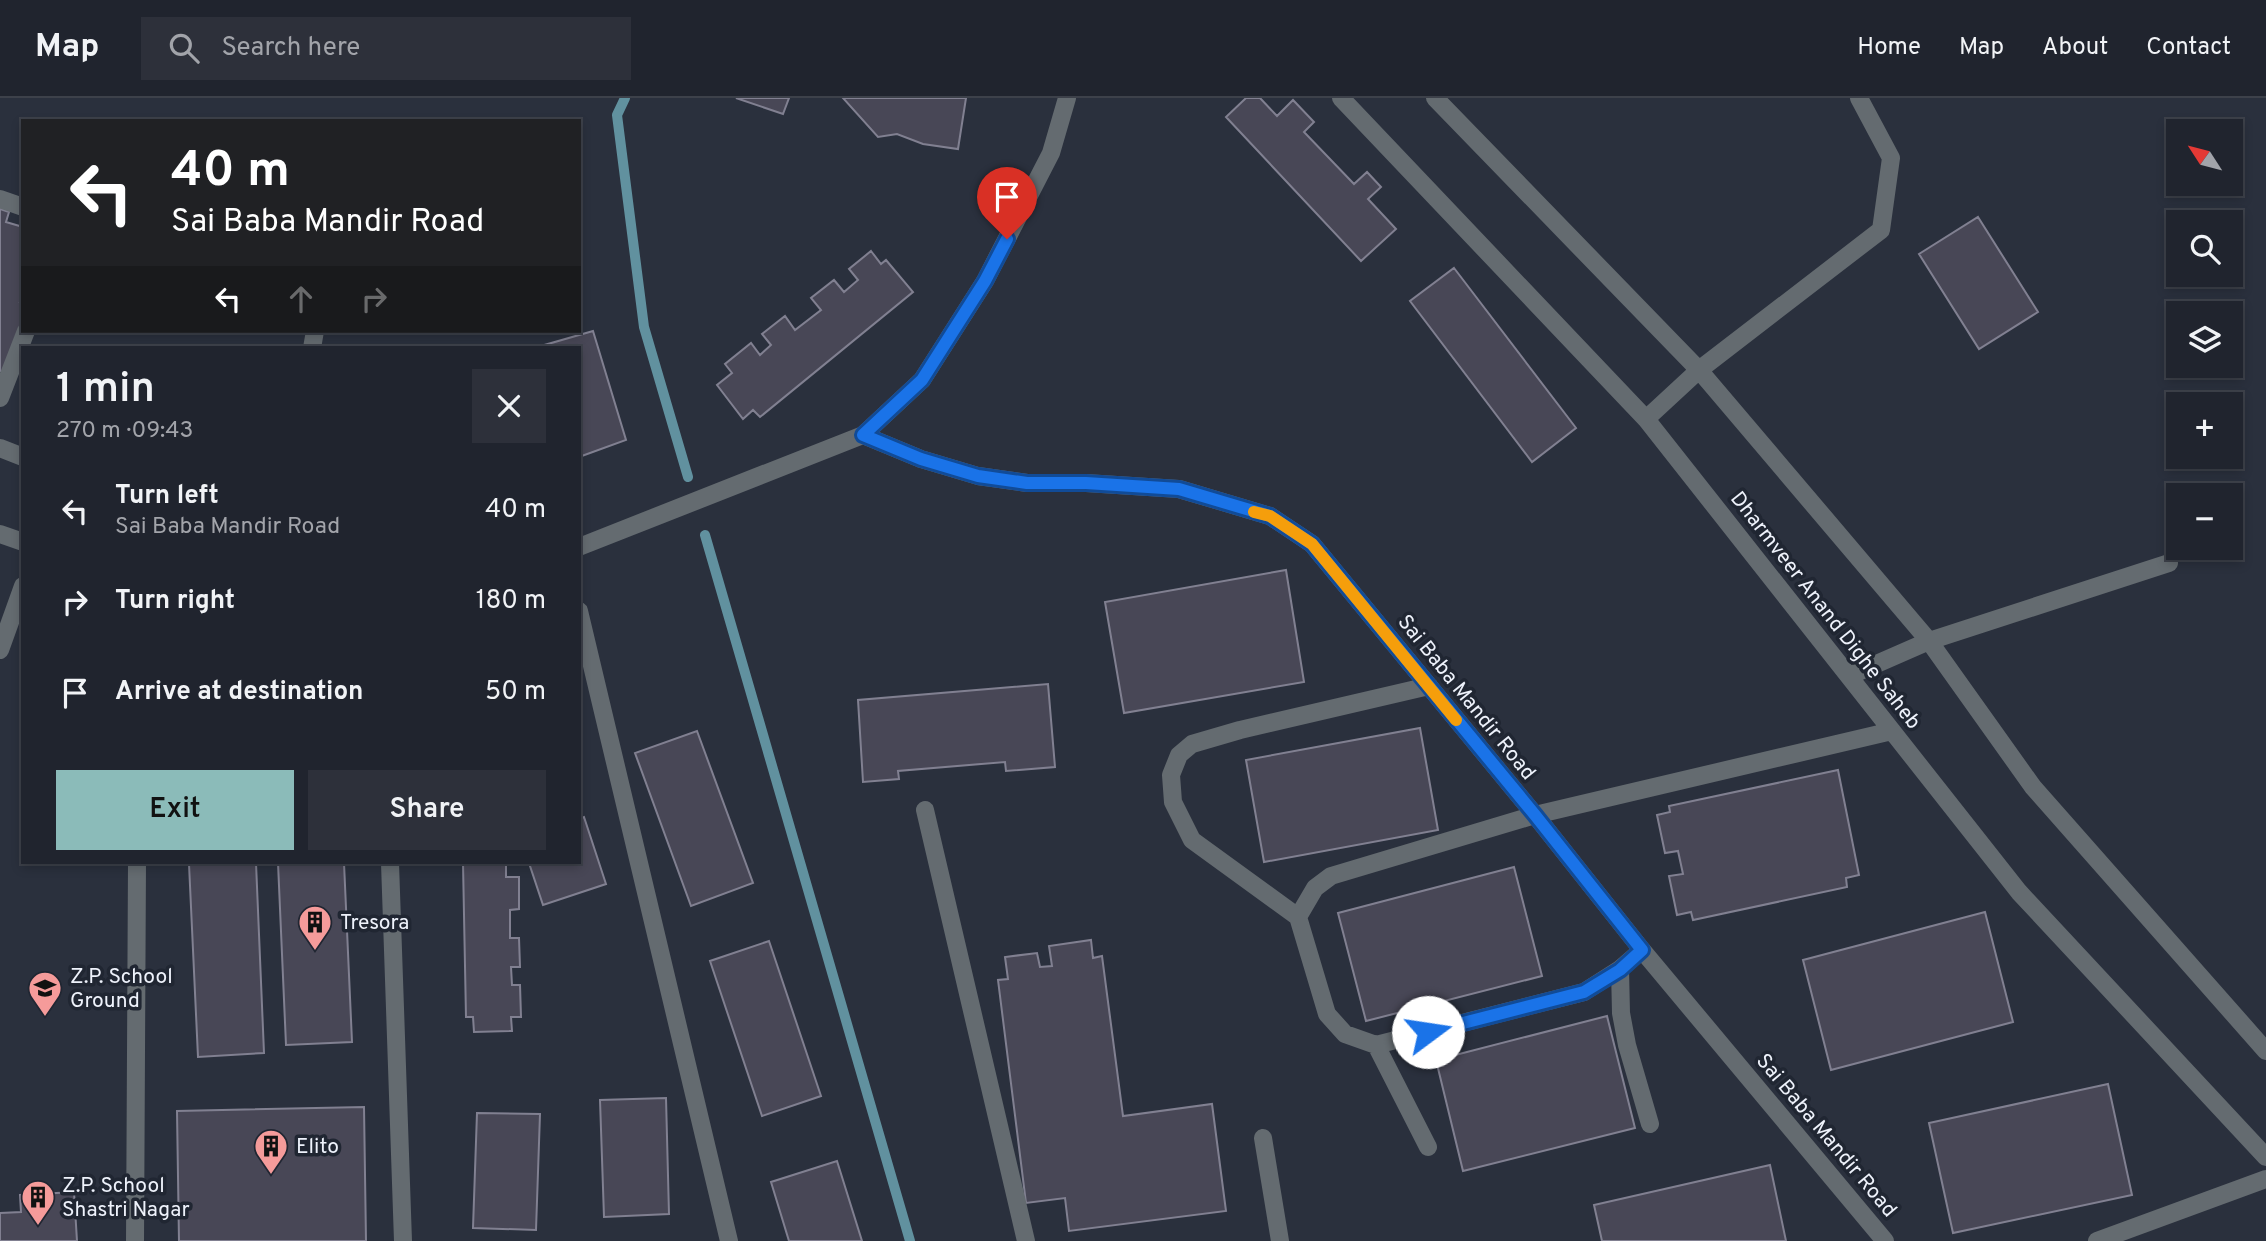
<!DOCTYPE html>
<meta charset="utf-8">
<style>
body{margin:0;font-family:Overpass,sans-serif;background:#2d303a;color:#f1f3f6;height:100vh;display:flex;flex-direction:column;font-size:26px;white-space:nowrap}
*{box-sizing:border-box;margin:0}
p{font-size:23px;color:#a2a4aa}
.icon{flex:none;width:38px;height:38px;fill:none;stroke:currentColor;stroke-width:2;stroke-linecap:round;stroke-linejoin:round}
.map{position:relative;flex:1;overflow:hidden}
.sheet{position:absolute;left:21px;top:248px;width:560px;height:518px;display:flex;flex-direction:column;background:#20242e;border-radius:0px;box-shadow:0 4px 10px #0003,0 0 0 2px #3d414a}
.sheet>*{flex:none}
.top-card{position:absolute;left:21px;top:21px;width:560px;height:214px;border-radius:0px;box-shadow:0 4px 10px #0003,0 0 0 2px #3d414a;background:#202124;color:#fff;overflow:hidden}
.needle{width:46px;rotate:306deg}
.fabs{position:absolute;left:2166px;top:21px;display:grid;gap:14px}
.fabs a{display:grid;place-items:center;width:77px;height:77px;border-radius:0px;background:#20242e;box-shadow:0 4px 10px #0003,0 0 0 2px #3d414a;font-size:35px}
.pin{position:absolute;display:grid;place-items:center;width:60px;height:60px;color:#fff;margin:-72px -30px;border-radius:50% 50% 50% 0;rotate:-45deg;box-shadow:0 0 7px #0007}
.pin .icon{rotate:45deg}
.me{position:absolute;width:77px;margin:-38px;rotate:76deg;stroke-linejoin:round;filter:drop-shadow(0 0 5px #0008)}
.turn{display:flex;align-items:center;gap:24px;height:147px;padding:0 35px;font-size:32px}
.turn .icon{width:91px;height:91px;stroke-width:2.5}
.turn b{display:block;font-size:49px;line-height:60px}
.lanes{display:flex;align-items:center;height:66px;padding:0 35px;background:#0003;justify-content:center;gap:35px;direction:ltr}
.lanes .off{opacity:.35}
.round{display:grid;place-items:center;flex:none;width:74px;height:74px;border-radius:0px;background:#2d303a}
.summary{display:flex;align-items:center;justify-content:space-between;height:119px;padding:0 35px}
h1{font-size:42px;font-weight:600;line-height:52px}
.primary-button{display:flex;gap:14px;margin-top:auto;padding:14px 35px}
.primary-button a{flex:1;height:80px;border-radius:0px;background:#8bbbb9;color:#111;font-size:28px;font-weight:600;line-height:80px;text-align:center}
.primary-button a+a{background:#2d303a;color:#f1f3f6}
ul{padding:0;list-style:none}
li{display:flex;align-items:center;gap:21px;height:91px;padding:0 35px}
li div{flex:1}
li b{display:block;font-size:26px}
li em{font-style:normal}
header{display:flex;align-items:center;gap:42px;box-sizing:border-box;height:98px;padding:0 35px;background:#20242e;border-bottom:2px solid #3d414a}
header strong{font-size:33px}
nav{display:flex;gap:38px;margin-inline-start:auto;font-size:24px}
.search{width:490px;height:63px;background:#2d303a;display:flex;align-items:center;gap:18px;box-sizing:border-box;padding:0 24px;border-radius:0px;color:#a2a4aa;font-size:26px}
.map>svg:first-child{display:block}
</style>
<header>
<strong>Map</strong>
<div class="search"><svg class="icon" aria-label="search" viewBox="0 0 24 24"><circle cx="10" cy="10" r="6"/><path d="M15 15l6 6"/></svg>Search here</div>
<nav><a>Home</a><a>Map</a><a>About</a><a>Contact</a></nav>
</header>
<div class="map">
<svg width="2266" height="1143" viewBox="0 0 2266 1143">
<rect width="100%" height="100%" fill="#2a303d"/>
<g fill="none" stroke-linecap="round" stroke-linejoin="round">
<!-- stream -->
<path stroke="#61919f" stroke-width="10" d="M625 0 617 17 644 229 688 379
M705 437 910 1143"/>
</g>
<!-- building -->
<path fill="#484756" stroke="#818091" stroke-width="2" d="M736 0H789L783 16Z
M843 0H966L958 51 923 46 897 36 878 39Z
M1246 0H1260L1277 18 1293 2 1314 24 1304 34 1354 86 1367 74 1381 89 1368 101 1396 131 1361 163 1226 19Z
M0 111 9 114 6 124 23 129V198L20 204 23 205V222L4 274 0 273Z
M1978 119 2038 214 1979 251 1919 156Z
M871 153 881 166 886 162 913 194 760 319 753 312 743 321 717 287 732 275 725 266 751 245 760 257 771 247 762 236 785 218 795 232 821 212 811 200 834 182 844 194 858 182 849 171Z
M1454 170 1576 330 1532 364 1410 203Z
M593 233 626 342 579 359V250H542L541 248Z
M1286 472 1304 584 1124 615 1105 504Z
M1048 586 1055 669 1006 673 1005 664 898 673 899 681 863 684 858 602Z
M1420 630 1438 732 1264 764 1246 662Z
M697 633 753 785 691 808 635 655Z
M1838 672 1859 777 1846 780 1847 789 1693 822 1691 814 1677 817 1669 778 1683 776 1678 753 1665 755 1657 717 1670 714 1669 708Z
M584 719 606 786 543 807 529 765H579V721Z
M256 765 264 955 198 959 189 766Z
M278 765H344L352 944 286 947Z
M463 765H517L506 766V779H519V811L510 812V840H519L520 869H511L512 887H520L521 919H511L512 933 474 934 473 919H466Z
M1514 769 1542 878 1366 923 1338 815Z
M1985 814 2013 924 1831 972 1803 862Z
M1091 842 1093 860 1102 858 1123 1018 1212 1006 1226 1113 1069 1133 1065 1100 1026 1105 998 882 1008 881 1005 859 1037 855 1040 869 1052 868 1049 848Z
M769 843 821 998 762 1018 710 863Z
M1607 918 1635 1030 1463 1073 1436 962Z
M2108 986 2132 1097 1953 1135 1929 1025Z
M666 1000 669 1116 604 1119 600 1002Z
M364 1009 366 1143H179L177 1013Z
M477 1015 540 1016 536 1132 473 1130Z
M837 1063 862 1143H789L771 1084Z
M1770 1067 1786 1143H1602L1594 1107Z
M74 1094 77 1143H0V1115L21 1114 20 1097Z"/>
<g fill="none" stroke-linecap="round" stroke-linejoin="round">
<!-- minor -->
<path stroke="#646b70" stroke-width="18" d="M1341 0 1646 321 2019 794 2266 1059
M1435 0 1699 272 1929 543 2033 689 2266 953
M0 101 23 109
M312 250 315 233
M0 300 26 233
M1646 321 1699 272 1881 132 1891 60 1859 0
M863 337 921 361 978 378 1027 385H1086L1179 391 1270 418 1312 446 1535 717 1642 852 1885 1143
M0 350 23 359
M0 436 23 444
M579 449 863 337 922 282 985 183 1051 55 1067 0
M579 513 729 1143
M0 552 23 488
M1849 578 1929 543 2169 465
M925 712 1026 1143
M390 765 403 1143
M1298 819 1192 742 1173 704 1171 677 1179 657 1192 646 1240 632 1429 588
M1642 852 1620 871 1584 894 1376 947 1345 936 1327 916 1298 819 1315 790 1331 778 1535 717 1892 633
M1620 871 1621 915 1627 947 1650 1026
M1376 947 1428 1049
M1263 1040 1280 1143
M135 1143 137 765
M2097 1143 2266 1081"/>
</g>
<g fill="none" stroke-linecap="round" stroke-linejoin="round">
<defs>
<path id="route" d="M1007 141 985 183 922 282 863 337 921 361 978 378 1027 385H1086L1179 391 1270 418 1312 446 1535 717 1642 852 1620 872 1584 894 1428 934"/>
</defs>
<!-- route casing -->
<use href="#route" stroke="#114b97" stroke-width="18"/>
<!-- route -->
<use href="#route" stroke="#1a73e8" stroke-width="12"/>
<!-- slow -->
<path stroke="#f59e0b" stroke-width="12" d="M1254 414 1270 418 1312 446 1456 622"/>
</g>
<!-- icons -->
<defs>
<symbol id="building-pin" viewBox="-11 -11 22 30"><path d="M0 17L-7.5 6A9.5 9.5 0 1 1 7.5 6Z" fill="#f59b9a" stroke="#202632"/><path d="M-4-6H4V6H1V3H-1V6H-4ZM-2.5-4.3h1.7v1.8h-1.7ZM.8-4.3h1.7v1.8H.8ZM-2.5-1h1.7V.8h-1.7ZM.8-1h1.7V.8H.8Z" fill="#111"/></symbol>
<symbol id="school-pin" viewBox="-11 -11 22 30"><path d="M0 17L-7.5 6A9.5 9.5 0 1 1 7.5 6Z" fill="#f59b9a" stroke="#202632"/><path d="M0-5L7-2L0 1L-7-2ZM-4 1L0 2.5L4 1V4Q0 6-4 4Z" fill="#111"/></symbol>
</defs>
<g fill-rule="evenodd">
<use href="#building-pin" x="296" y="805" width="38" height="52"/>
<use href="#school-pin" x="26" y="871" width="38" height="52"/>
<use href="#building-pin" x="252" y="1029" width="38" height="52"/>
<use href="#building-pin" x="19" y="1080" width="38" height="52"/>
</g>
<g text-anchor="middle" stroke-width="7" stroke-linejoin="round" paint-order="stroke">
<!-- street labels -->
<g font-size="21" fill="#eef2fb" stroke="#202632">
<text transform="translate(1826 512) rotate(52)" y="7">Dharmveer Anand Dighe Saheb</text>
<text transform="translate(1467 599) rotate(51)" y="7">Sai Baba Mandir Road</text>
<text transform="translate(1827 1037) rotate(50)" y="7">Sai Baba Mandir Road</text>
</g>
<!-- poi labels -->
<g font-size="21" fill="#eef2fb" stroke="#202632" text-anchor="start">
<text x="340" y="831">Tresora</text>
<text x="70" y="885">Z.P. School<tspan x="70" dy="24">Ground</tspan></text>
<text x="296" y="1055">Elito</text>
<text x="62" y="1094">Z.P. School<tspan x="62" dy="24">Shastri Nagar</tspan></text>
</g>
</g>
</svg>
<div class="fabs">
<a><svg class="needle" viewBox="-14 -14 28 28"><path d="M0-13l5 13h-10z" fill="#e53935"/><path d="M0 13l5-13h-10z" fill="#a2a4aa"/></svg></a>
<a><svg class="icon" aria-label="search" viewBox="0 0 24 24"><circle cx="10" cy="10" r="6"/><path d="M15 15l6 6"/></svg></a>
<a><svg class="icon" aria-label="layers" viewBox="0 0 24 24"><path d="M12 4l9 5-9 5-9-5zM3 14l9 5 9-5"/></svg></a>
<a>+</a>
<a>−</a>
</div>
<div class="pin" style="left:1007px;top:141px;background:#d93025"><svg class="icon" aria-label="arrive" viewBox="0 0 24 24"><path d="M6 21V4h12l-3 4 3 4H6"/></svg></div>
<svg class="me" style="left:1428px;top:934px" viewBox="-20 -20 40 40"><circle r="19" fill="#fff"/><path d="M0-13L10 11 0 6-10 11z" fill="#1a73e8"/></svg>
<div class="top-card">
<div class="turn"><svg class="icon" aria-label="left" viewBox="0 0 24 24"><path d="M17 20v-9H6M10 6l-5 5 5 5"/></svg><div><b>40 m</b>Sai Baba Mandir Road</div></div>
<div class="lanes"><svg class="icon" aria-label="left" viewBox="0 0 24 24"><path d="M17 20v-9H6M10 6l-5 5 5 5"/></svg><svg class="icon off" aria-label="ahead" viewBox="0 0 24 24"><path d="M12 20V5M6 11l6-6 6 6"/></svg><svg class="icon off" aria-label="right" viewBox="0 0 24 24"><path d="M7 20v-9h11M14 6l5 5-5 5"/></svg></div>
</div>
<section class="sheet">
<div class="summary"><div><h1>1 min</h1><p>270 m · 09:43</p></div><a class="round"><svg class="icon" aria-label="close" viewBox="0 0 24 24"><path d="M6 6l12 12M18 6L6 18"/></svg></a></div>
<ul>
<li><svg class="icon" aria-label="left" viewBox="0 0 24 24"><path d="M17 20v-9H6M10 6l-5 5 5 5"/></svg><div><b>Turn left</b><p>Sai Baba Mandir Road</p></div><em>40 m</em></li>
<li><svg class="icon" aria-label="right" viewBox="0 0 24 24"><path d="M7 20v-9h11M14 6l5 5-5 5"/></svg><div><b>Turn right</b></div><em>180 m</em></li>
<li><svg class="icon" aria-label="arrive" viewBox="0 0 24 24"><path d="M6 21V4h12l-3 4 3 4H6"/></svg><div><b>Arrive at destination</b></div><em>50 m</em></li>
</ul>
<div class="primary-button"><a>Exit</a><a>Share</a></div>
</section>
</div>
